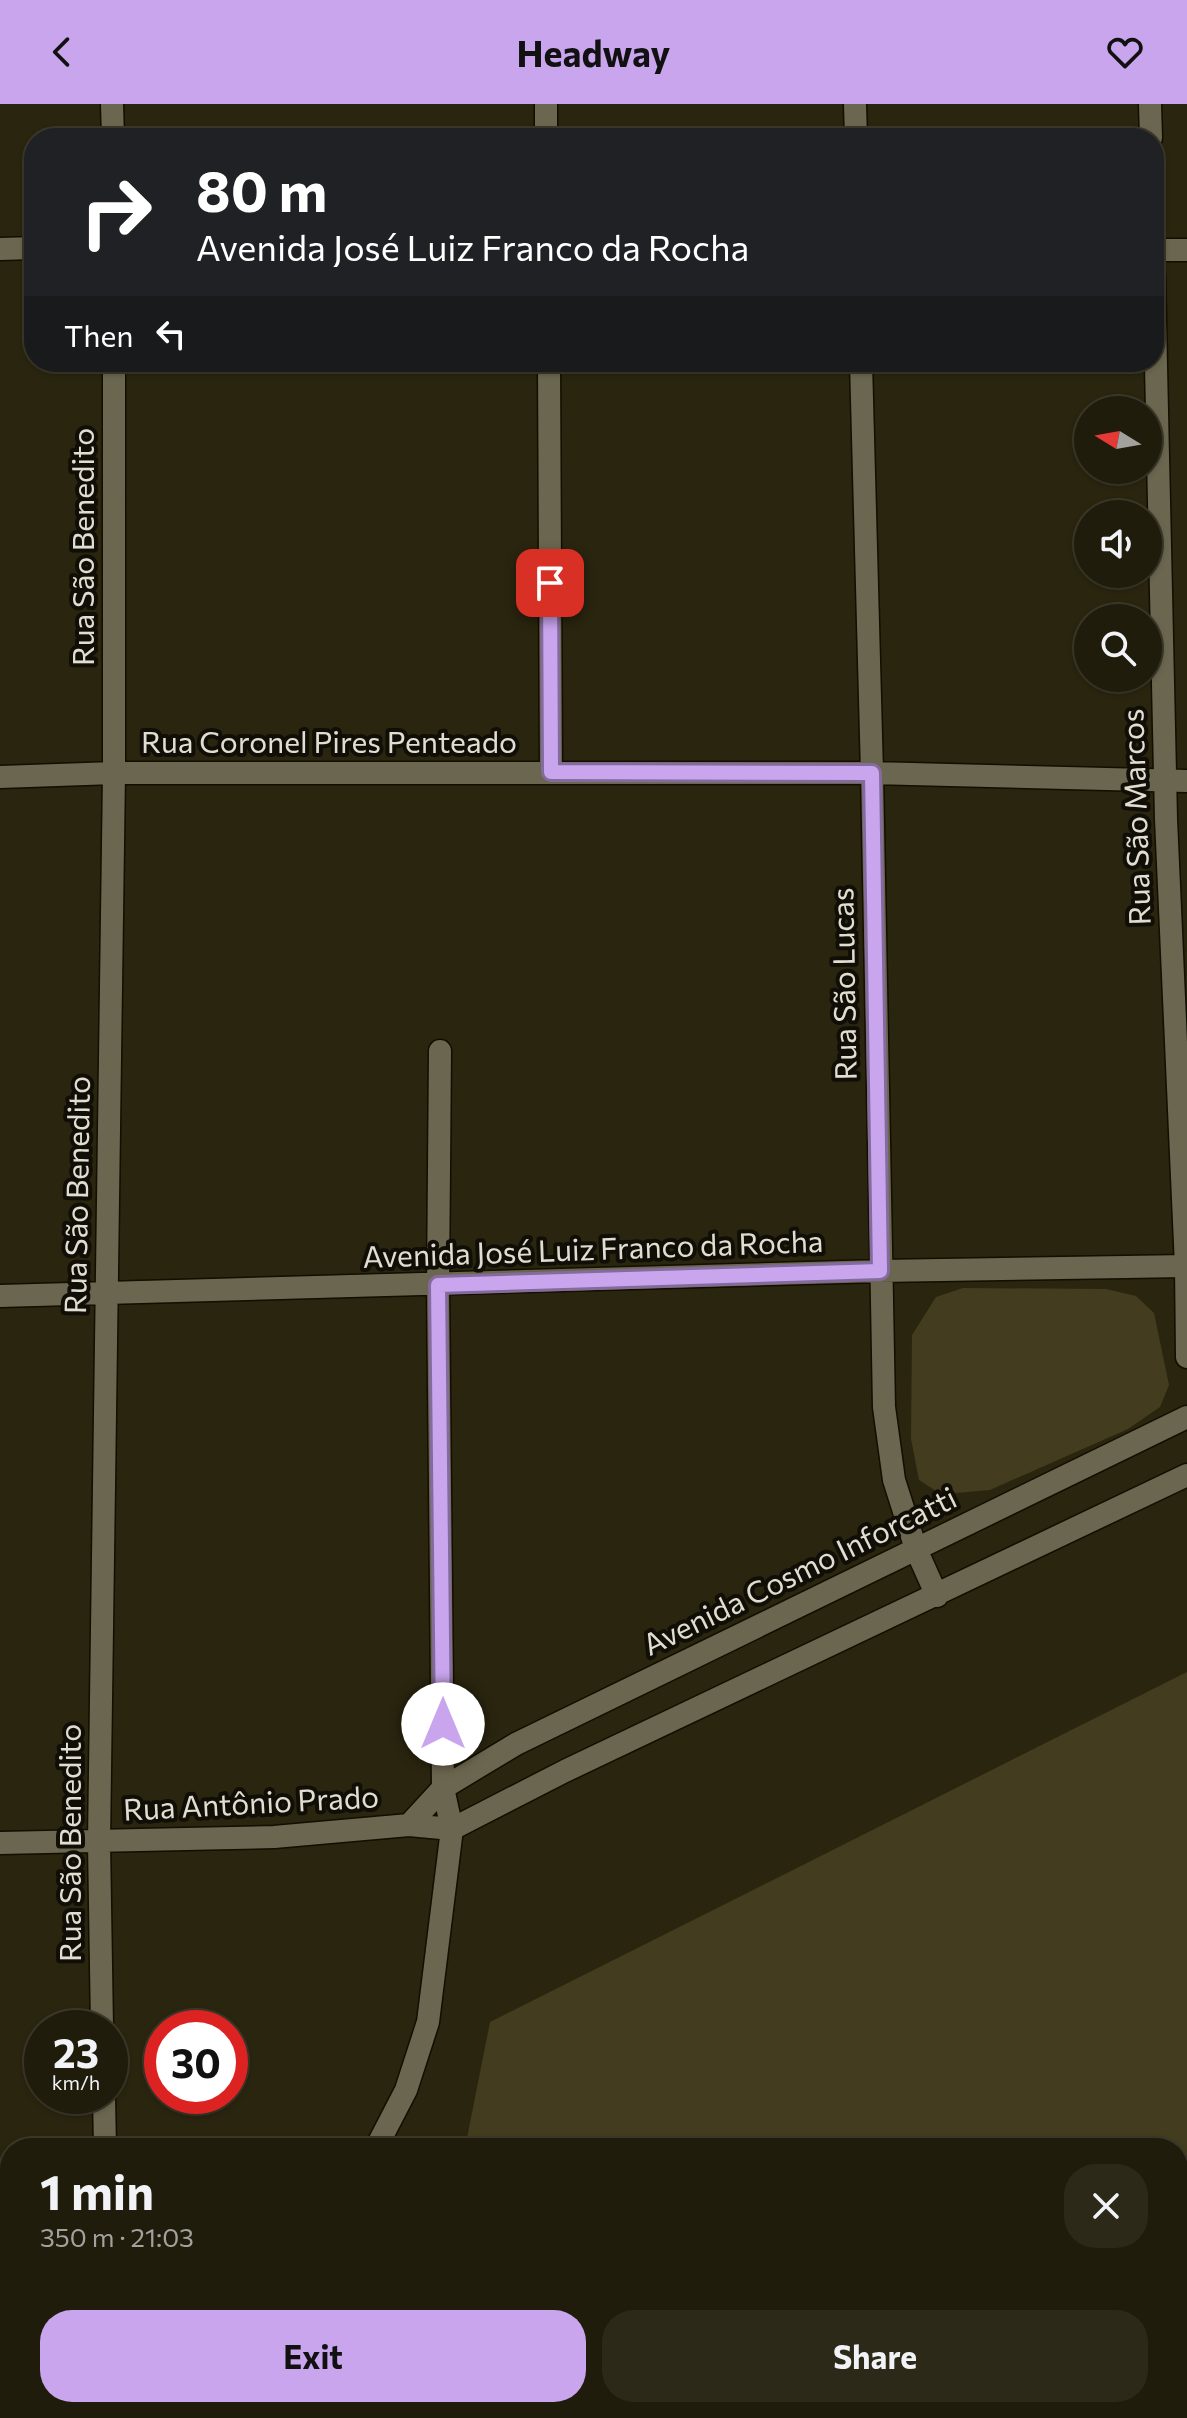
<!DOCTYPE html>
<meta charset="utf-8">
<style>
body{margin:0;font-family:Commissioner,sans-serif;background:#2d2919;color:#f1f3f6;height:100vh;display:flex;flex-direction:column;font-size:30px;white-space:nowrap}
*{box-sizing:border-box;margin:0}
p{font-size:26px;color:#a2a19d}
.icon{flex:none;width:44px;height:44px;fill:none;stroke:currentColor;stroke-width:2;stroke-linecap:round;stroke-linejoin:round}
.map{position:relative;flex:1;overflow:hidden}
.panel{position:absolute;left:0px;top:2034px;width:1188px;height:280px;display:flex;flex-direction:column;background:#201c0b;border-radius:32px 32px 0 0;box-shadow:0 2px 6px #0004,0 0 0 2px #3d3a2c}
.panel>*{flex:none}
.top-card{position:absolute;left:24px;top:24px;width:1140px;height:244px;border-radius:32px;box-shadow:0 2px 6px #0004,0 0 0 2px #3d3a2c;background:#202124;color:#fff;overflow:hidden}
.needle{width:52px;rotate:281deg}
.controls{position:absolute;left:1074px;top:292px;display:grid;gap:16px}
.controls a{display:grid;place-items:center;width:88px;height:88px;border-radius:50%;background:#201c0b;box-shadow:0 2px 6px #0004,0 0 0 2px #3d3a2c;font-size:40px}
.speed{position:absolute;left:24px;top:1906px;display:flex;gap:16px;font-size:40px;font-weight:700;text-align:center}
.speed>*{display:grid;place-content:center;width:104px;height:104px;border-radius:50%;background:#201c0b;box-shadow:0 2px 6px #0004,0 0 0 2px #3d3a2c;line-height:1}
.speed small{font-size:20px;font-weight:400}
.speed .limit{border:12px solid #d22;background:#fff;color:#111}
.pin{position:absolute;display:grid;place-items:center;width:68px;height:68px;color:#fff;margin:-34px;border-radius:16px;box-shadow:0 4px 12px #0006}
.me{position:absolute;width:88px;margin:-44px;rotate:0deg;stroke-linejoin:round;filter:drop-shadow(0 0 6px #0008)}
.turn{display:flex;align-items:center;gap:28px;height:168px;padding:0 40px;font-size:36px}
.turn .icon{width:104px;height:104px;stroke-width:2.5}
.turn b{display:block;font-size:56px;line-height:68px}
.then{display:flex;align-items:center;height:76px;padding:0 40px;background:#0003;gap:16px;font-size:30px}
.round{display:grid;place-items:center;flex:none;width:84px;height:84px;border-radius:32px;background:#2d2919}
.overview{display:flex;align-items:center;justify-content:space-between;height:136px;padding:0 40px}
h1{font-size:48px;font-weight:700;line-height:60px}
.action{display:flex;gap:16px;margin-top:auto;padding:16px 40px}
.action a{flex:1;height:92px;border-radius:32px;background:#c9a5ee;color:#111;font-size:32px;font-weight:700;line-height:92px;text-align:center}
.action a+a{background:#2d2919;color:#f1f3f6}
header{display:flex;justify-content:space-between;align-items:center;height:104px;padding:0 40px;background:#c9a5ee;color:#111;font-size:36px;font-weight:700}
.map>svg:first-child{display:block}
</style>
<header><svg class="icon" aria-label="back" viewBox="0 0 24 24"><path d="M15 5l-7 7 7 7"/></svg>Headway<svg class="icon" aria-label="heart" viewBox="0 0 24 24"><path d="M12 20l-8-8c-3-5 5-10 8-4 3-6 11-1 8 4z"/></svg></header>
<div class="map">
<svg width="1187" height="2314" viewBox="0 0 1187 2314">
<rect width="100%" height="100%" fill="#2a250f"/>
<!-- green -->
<path fill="#433c1f" d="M963 1184 1106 1185 1136 1192 1154 1209 1169 1281 1160 1303 1128 1325 990 1386 956 1389 936 1387 919 1376 911 1335 912 1231 936 1193Z
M1187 1568V2100L1178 2099V2044H465L490 1918Z"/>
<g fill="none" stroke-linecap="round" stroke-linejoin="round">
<defs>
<path id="minor" d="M112 0 113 34
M546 0V34
M855 0 856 34
M1150 0 1151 34
M1154 146H1187
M1154 171 1166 715 1186 1162 1187 1253
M549 258 551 668
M861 258 872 669 884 1303 894 1376 916 1445 937 1492
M0 673 114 669H872L1187 677
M0 1192 880 1167 1187 1162
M409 1721 443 1684 516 1640 1187 1313
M452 1725 565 1667 1187 1371
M0 1739 274 1733 409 1721 452 1725
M102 1924 99 1738 114 669V258
M104 1992 105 2044
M376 2044 406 1986 428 1918 452 1725 443 1684 438 1181 440 947
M0 2079H10
M0 2272 10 2268
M264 2304 266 2314
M32 2314 53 2304
M417 2314H441
M531 2314 542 2304
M564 2314H589"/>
<path id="tertiary" d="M0 145 34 144"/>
</defs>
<!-- minor casing -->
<use href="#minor" stroke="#120e00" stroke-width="25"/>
<!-- tertiary casing -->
<use href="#tertiary" stroke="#120e00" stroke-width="25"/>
<!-- minor -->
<use href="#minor" stroke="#6b664f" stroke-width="22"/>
<!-- tertiary -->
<use href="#tertiary" stroke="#6b664f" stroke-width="22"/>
</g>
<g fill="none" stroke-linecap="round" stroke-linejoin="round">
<defs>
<path id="route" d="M443 1620 438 1181 880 1167 872 669 551 668 550 479"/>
</defs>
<!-- route casing -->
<use href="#route" stroke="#836b9b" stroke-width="20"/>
<!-- route -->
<use href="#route" stroke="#c9a5ee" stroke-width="14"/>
</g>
<g text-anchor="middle" stroke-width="8" stroke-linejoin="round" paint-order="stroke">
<!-- street labels -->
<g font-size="30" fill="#e1ded1" stroke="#100e06">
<text transform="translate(84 443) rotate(-90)" y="10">Rua São Benedito</text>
<text x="329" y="649">Rua Coronel Pires Penteado</text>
<text transform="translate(1137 713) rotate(-92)" y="10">Rua São Marcos</text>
<text transform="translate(845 880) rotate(-91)" y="10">Rua São Lucas</text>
<text transform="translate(78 1091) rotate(-89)" y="10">Rua São Benedito</text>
<text transform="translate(593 1146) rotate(-2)" y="10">Avenida José Luiz Franco da Rocha</text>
<text transform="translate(800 1468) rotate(-26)" y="10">Avenida Cosmo Inforcatti</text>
<text transform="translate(251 1700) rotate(-3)" y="10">Rua Antônio Prado</text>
<text transform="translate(71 1739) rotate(-90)" y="10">Rua São Benedito</text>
</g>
</g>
</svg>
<div class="controls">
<a><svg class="needle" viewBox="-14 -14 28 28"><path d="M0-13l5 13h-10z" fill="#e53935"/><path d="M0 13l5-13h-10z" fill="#a2a19d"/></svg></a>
<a><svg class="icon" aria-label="sound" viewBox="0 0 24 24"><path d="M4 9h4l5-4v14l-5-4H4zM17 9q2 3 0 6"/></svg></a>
<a><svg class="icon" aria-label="search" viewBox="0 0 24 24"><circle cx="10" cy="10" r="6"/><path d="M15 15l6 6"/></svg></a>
</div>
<div class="speed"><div>23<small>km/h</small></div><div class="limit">30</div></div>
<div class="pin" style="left:550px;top:479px;background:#d93025"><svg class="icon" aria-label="arrive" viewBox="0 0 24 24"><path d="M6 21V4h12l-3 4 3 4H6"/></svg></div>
<svg class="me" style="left:443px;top:1620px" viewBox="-20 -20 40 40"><circle r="19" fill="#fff"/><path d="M0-13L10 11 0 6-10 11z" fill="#c9a5ee"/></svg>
<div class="top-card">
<div class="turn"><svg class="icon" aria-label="right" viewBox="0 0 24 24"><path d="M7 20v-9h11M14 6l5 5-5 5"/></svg><div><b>80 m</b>Avenida José Luiz Franco da Rocha</div></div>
<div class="then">Then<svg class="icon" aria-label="left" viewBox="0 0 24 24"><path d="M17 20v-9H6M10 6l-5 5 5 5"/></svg></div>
</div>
<section class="panel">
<div class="overview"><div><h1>1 min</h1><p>350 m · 21:03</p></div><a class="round"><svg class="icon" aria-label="close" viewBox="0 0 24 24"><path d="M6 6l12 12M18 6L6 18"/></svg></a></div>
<div class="action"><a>Exit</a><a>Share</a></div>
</section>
</div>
